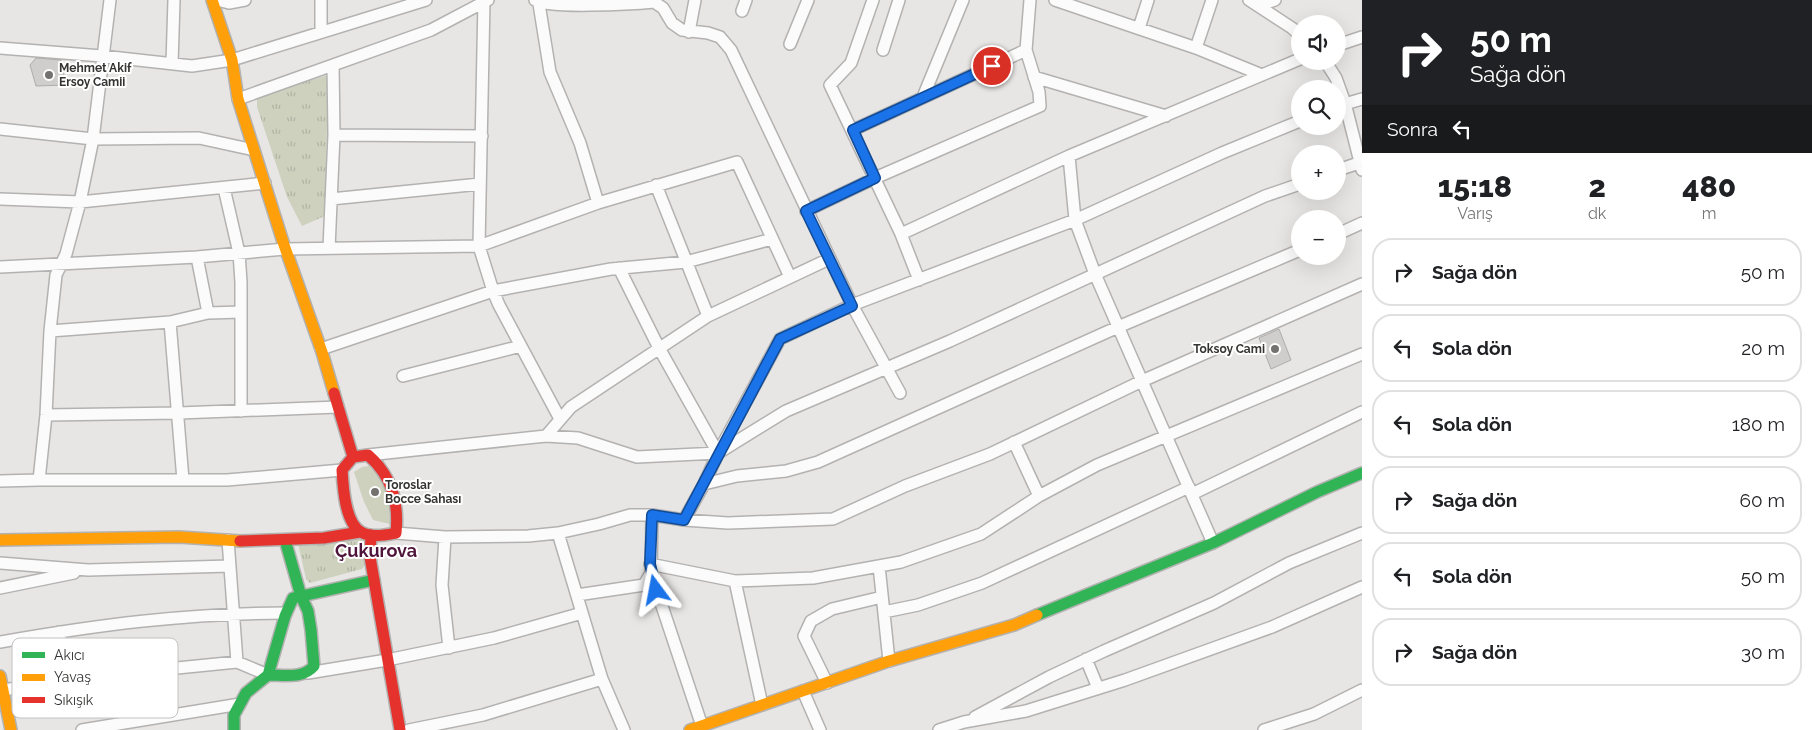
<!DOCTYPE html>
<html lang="tr">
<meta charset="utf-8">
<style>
body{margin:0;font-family:Raleway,sans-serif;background:#f6f6f6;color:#202124;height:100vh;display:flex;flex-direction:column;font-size:19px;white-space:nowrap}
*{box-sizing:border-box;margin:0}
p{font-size:16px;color:#757577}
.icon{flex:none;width:28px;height:28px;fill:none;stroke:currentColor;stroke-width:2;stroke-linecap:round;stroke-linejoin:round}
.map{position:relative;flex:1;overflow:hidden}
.details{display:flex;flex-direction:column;background:#fff;width:450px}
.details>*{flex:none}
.banner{background:#202124;color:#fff;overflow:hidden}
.tools{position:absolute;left:1291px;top:15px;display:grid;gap:10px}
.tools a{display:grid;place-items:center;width:55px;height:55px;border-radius:50%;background:#fff;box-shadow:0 5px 20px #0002;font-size:25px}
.pin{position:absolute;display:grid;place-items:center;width:42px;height:42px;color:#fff;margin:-21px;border:2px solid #fff;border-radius:50%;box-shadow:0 1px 5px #0007}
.me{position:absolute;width:55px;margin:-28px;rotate:347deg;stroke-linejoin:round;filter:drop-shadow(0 0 4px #0008)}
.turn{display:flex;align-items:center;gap:18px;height:105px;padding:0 25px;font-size:22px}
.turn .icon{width:65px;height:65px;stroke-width:2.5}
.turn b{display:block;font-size:35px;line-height:42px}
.then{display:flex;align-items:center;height:48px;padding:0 25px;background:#0003;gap:10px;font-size:19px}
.eta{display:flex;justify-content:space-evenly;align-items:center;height:85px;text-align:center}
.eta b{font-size:30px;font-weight:800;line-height:35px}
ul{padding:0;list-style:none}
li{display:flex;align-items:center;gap:15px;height:68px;margin:0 10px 8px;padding:0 15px;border:2px solid #e0e0e0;border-radius:20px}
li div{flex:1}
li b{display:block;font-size:19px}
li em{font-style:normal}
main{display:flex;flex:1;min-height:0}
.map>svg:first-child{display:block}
</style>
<main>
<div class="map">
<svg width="1362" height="730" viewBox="0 0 1362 730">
<defs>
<pattern id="grass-tufts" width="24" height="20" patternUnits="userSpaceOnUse" patternTransform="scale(1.25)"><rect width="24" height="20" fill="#cdd1be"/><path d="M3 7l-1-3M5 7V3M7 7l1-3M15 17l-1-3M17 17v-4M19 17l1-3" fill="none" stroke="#b1b4a4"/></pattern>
</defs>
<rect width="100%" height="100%" fill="#e8e6e4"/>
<!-- grass -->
<path fill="url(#grass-tufts)" d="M328 75 325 216 302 226 287 197 257 107V97Z
M363 536 366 563 362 569 310 583 306 579 297 539Z"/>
<!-- garden -->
<path fill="#cdd1be" d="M374 465 387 485 390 524 373 520 364 502 354 472 362 467Z"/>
<!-- building -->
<path fill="#d0cecd" stroke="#afadac" d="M36 58 61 60 66 85 36 86 30 65Z
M1279 329 1291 360 1271 369 1259 338Z"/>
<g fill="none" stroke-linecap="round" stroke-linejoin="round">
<defs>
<path id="street" d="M217 0 229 3 245 0
M321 0V32
M484 0 479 246 493 291 499 305 560 419
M535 0C546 9 634 4 654 2L663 8 672 23 682 30 708 33 720 37 731 50 852 305 900 393
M873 0 851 63 830 85 901 234 919 280
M1055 0 1196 48 1262 75
M1249 0 1292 28 1300 35
M539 4 550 72 580 143 598 203
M1258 6 1275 0
M742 11 746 0
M1139 28 1148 0
M689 32 695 0
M790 44 808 0
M1338 45 1362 37
M0 48 102 56 192 66 232 60 426 0
M1196 48 1212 0
M883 50 899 0
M1325 61 1336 78 1345 103 1362 170
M172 64 174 0
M1034 77 1166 116
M923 97 963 0
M238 99 431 30 488 0
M1338 106 1362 99
M0 129 93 139 199 138 254 150
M853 130 1026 50
M334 135 482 136
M1069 156 1075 220 1095 274 1213 543
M1338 170 1362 162
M656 185 708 316
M224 188 239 253 241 282V411
M0 199 80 202 265 183
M331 199 480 184
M806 211 875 178 1040 106 1039 92 1026 50 1030 0
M901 234 1069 156 1300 59
M1338 234 1362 223
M329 248 334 135 333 65
M197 257 208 313
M0 267 197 257 285 249 479 246 598 203 737 162 790 277
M170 322 208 313 241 312
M50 331 170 322 183 480
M321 349 493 291 611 269 686 262 772 239
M403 376 521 346
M46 415 179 413 338 407
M546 436 571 407 708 316 829 259
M1014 442 1039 496
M718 453 780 339 852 305 1075 220 1222 153 1300 121
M368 455 546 436 578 438 637 457 718 453 659 348 619 268
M39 480 46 415 50 331 56 275 66 254 80 202 93 139 110 0
M0 481 39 480H227L342 470
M704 484 718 453 786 411 950 341 1265 196 1300 184
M1192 494 1362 412
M652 515 651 573 702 726
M684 520 704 484 737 476 786 471 818 462 1118 327 1300 250
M396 533 445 537 528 536 558 533 599 524 630 515H652L684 520 728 523 833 519 905 486 990 454 1142 381 1362 284
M558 533 602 679 624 730
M445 537 442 585 449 648
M228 540 237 662
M0 563 88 570 230 566
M650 564 735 581 813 578 901 562 981 534 1039 496 1097 465 1362 354
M879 566 889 661
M735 581 762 705
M0 588 74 573
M577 595 644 585 651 573
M884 612 918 605 982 583 1189 487
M59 632 67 680
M0 642C96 625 189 613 286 613
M1086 659 1098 688
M308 673 387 660 494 638 582 613
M827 683 804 636 811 621 832 609 882 597
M3 690 97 676 237 662 268 675
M803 691 820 730
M975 717 1049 677 1104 651 1214 603 1289 563 1362 533
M82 730 240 704
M409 730 483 715 602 679
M939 730 964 722 1026 711 1125 680 1272 627 1362 587
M1264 730 1314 714 1362 690"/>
<path id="fast" d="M1037 615 1213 543 1317 492 1362 473
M268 675C285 675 303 679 314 666L311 630 308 611 301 596 285 540
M234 730V715L246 693 268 675 285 616 293 598 374 580"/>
<path id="slow" d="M212 0 232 60 238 99 283 242 322 352 334 393
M0 540 179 537 240 541
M0 676 11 730
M690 730 889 661 1014 625 1037 615"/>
<path id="jam" d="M334 393 353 457
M368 455C392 476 399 502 396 533 385 535 371 538 361 532 345 523 343 487 342 470L353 457Z
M371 535 370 557 400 730
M240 541 324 538 360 532"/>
</defs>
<!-- street casing -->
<use href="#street" stroke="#b3b2b1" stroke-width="14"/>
<!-- fast casing -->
<use href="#fast" stroke="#b3b2b1" stroke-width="14"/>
<!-- slow casing -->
<use href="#slow" stroke="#b3b2b1" stroke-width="14"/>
<!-- jam casing -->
<use href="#jam" stroke="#b3b2b1" stroke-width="14"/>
<!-- street -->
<use href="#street" stroke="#fcfbfb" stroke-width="11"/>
<!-- fast -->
<use href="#fast" stroke="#30b455" stroke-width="11"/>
<!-- slow -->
<use href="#slow" stroke="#ff9f0a" stroke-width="11"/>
<!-- jam -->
<use href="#jam" stroke="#e5322d" stroke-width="11"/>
</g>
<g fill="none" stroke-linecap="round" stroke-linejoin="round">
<defs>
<path id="route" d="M656 590 650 564 652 515 684 520 780 339 852 306 806 211 875 178 853 130 992 66"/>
</defs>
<!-- route casing -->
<use href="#route" stroke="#114b97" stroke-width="12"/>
<!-- route -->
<use href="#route" stroke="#1a73e8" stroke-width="9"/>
</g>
<!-- markers -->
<g fill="#747271" stroke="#fff" stroke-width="2">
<circle cx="49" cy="75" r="5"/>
<circle cx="1275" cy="349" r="5"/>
<circle cx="375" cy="492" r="5"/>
</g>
<g text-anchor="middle" stroke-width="4" stroke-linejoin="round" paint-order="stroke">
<!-- poi labels -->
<g font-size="12" font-weight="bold" fill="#353433" stroke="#fff" text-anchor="start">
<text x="59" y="72">Mehmet Akif<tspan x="59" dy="14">Ersoy Camii</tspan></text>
<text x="1265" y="353" text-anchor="end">Toksoy Cami</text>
<text x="385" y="489">Toroslar<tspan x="385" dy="14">Bocce Sahası</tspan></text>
</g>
<!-- district labels -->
<g font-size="18" font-weight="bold" fill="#4f143b" stroke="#fff">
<text x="376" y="557">Çukurova</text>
</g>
</g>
<!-- legend -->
<rect x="12" y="638" width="166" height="80" rx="8" fill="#fff" stroke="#c2c2c2" stroke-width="1"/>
<rect x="22" y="652" width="23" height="6" fill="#30b455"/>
<rect x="22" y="674" width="23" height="7" fill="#ff9f0a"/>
<rect x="22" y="697" width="23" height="6" fill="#e5322d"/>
<g font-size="14" fill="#353433">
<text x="54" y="660">Akıcı</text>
<text x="54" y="682">Yavaş</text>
<text x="54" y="705">Sıkışık</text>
</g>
</svg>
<div class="tools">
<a><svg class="icon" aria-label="sound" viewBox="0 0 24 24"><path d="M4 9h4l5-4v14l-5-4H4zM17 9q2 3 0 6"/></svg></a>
<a><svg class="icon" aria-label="search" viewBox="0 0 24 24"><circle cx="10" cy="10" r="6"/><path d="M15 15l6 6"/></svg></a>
<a>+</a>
<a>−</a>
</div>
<div class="pin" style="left:992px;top:66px;background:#d93025"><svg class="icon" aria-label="arrive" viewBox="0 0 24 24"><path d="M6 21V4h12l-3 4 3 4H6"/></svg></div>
<svg class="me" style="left:656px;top:590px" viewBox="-20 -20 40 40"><path d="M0-17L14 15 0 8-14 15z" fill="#1a73e8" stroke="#fff" stroke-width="4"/></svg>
</div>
<section class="details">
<div class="banner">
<div class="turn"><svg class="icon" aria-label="right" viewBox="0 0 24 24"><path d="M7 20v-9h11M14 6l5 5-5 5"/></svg><div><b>50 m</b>Sağa dön</div></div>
<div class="then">Sonra<svg class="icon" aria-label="left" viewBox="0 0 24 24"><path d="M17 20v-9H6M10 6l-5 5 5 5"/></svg></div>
</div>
<div class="eta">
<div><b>15:18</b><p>Varış</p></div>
<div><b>2</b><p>dk</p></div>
<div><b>480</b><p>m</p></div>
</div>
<ul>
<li><svg class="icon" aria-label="right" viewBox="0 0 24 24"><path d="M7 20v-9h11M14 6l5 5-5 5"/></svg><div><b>Sağa dön</b></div><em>50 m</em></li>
<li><svg class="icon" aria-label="left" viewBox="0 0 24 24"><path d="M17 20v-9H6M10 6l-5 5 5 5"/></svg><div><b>Sola dön</b></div><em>20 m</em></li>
<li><svg class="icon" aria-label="left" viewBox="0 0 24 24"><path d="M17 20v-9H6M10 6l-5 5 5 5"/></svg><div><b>Sola dön</b></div><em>180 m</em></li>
<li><svg class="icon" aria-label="right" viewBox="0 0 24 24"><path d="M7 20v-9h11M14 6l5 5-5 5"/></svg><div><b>Sağa dön</b></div><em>60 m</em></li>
<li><svg class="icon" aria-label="left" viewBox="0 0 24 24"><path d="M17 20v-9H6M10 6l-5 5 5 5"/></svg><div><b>Sola dön</b></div><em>50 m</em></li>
<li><svg class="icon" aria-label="right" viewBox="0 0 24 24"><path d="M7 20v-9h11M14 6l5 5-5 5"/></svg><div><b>Sağa dön</b></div><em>30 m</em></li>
</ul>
</section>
</main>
